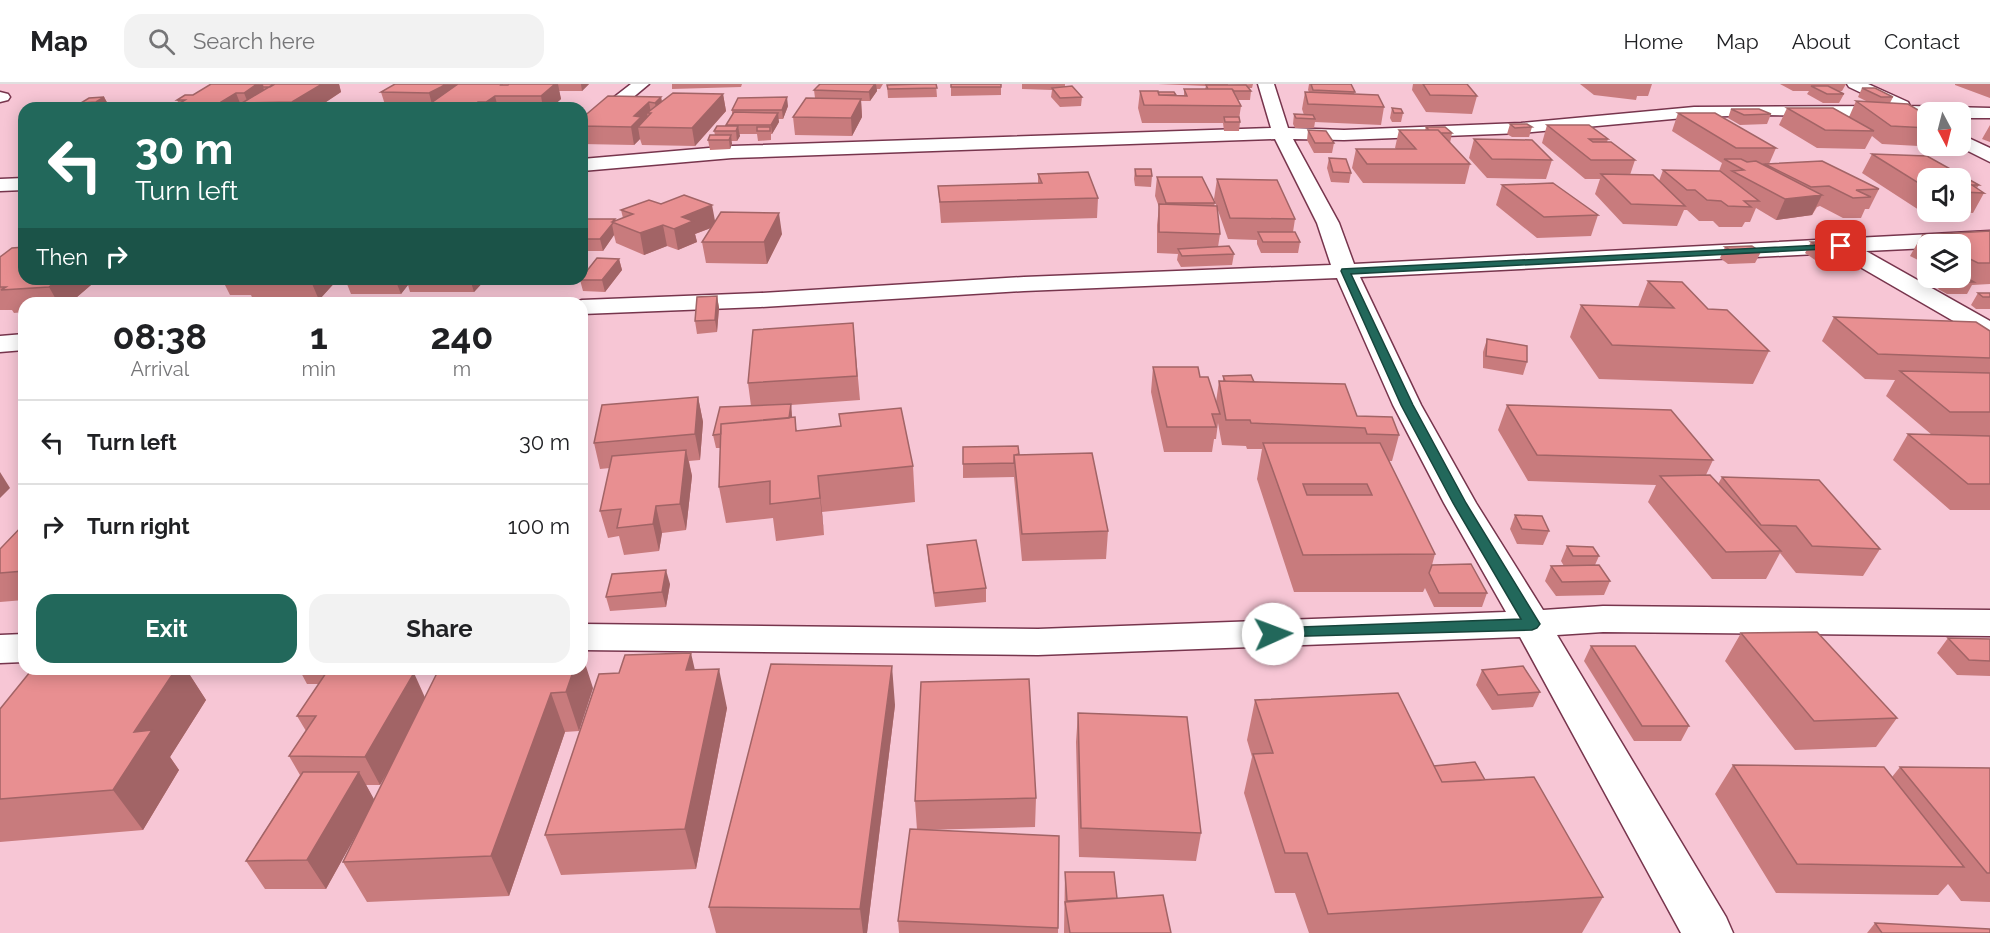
<!DOCTYPE html>
<style>
body{margin:0;font-family:Raleway,sans-serif;background:#f2f2f2;color:#202124;height:100vh;display:flex;flex-direction:column;font-size:22px;white-space:nowrap}
*{box-sizing:border-box;margin:0}
p{font-size:20px;color:#757577}
.icon{flex:none;width:33px;height:33px;fill:none;stroke:currentColor;stroke-width:2;stroke-linecap:round;stroke-linejoin:round}
.map{position:relative;flex:1;overflow:hidden}
.sheet{position:absolute;left:18px;top:213px;width:570px;height:378px;display:flex;flex-direction:column;background:#fff;border-radius:18px;box-shadow:0 3px 15px #0003}
.sheet>*{flex:none}
.hud{position:absolute;left:18px;top:18px;width:570px;height:183px;border-radius:18px;box-shadow:0 3px 15px #0003;background:#22685b;color:#fff;overflow:hidden}
.needle{width:39px;rotate:173deg}
.tools{position:absolute;left:1917px;top:18px;display:grid;gap:12px}
.tools a{display:grid;place-items:center;width:54px;height:54px;border-radius:12px;background:#fff;box-shadow:0 3px 15px #0003;font-size:30px}
.pin{position:absolute;display:grid;place-items:center;width:51px;height:51px;color:#fff;margin:-26px;border-radius:12px;box-shadow:0 3px 9px #0006}
.me{position:absolute;width:66px;margin:-33px;rotate:88deg;stroke-linejoin:round;filter:drop-shadow(0 0 4px #0008)}
.turn{display:flex;align-items:center;gap:21px;height:126px;padding:0 18px;font-size:27px}
.turn .icon{width:78px;height:78px;stroke-width:2.5}
.turn b{display:block;font-size:42px;line-height:51px}
.then{display:flex;align-items:center;height:57px;padding:0 18px;background:#0003;gap:12px;font-size:22px}
.eta{display:flex;justify-content:space-evenly;align-items:center;height:102px;text-align:center}
.eta b{font-size:36px;font-weight:700;line-height:42px}
.cta{display:flex;gap:12px;margin-top:auto;padding:12px 18px}
.cta a{flex:1;height:69px;border-radius:18px;background:#22685b;color:#fff;font-size:24px;font-weight:700;line-height:69px;text-align:center}
.cta a+a{background:#f2f2f2;color:#202124}
ul{padding:0;list-style:none}
li{display:flex;align-items:center;gap:18px;height:84px;padding:0 18px;border-top:2px solid #e0e0e0}
li div{flex:1}
li b{display:block;font-size:22px}
li em{font-style:normal}
header{display:flex;align-items:center;gap:36px;box-sizing:border-box;height:84px;padding:0 30px;background:#fff;border-bottom:2px solid #e0e0e0}
header strong{font-size:28px}
nav{display:flex;gap:33px;margin-inline-start:auto;font-size:21px}
.search{width:420px;height:54px;background:#f2f2f2;display:flex;align-items:center;gap:15px;box-sizing:border-box;padding:0 21px;border-radius:18px;color:#757577;font-size:22px}
.map>svg:first-child{display:block}
</style>
<header>
<strong>Map</strong>
<div class="search"><svg class="icon" aria-label="search" viewBox="0 0 24 24"><circle cx="10" cy="10" r="6"/><path d="M15 15l6 6"/></svg>Search here</div>
<nav><a>Home</a><a>Map</a><a>About</a><a>Contact</a></nav>
</header>
<div class="map">
<svg width="1990" height="849" viewBox="0 0 1990 849">
<rect width="100%" height="100%" fill="#f7c6d5"/>
<g fill="none" stroke-linecap="round" stroke-linejoin="round">
<defs>
<path id="minor" d="M631 0H649L588 51 582 52V38Z
M1258 0H1274L1288 44 1344 46 1521 39 1694 23 1889 22 1849 3 1847 0H1868L1908 18 1910 22 1990 24V34H1960V28H1928V33L1766 31 1694 33 1521 49 1344 56 1293 55 1339 139 1354 180 1990 147V161L1928 160V164L1866 167 1990 237V256L1981 253 1836 169 1360 193 1421 321 1476 419 1543 526 1603 522 1990 526V552L1603 548 1557 551 1726 833 1733 849H1681L1520 553 1038 571 582 566V540L1038 545 1506 528 1444 419 1393 321 1337 194 1024 207 760 223 582 230V219H572L582 216 760 209 1024 193 1331 181 1317 139 1275 55 732 74 582 87V75L732 62 1271 44Z
M0 8 8 10 10 13 8 16 0 18Z
M1960 50 1990 64V78L1958 62H1960Z
M24 94V106L0 107V95Z
M24 250V266L0 268V252Z
M24 550V578L0 579V551Z"/>
</defs>
<!-- minor casing -->
<use href="#minor" stroke="#77354d" stroke-width="3"/>
<!-- minor -->
<use href="#minor" fill="#fff" fill-rule="evenodd"/>
</g>
<!-- wall -->
<path fill="#c87b7d" fill-rule="evenodd" d="M211 0H339L341 8 317 24H83L81 19 104 13 109 22 106 24 176 21 179 20 177 16 193 11Z
M395 0H589L582 7H559L561 15 551 24H386L381 8Z
M672 0H742L741 3 672 5Z
M820 0H883L880 5H877V7L870 17H861L862 33 852 52 795 51 793 33 815 14 814 6Z
M890 0H936L937 13 888 14 887 1H890Z
M951 0H1006H1001V11L951 12Z
M1022 0H1065V3L1082 13 1081 22 1060 23 1051 13 1052 6 1022 5Z
M1158 0H1228V1L1253 0 1252 4H1249L1251 7 1250 16H1238L1241 22 1239 35 1240 38 1239 47H1224L1223 39H1142L1138 24 1140 7 1158 8 1176 11H1184V5H1205L1206 2Z
M1309 0H1351L1355 8 1354 10 1384 23 1381 41 1315 38 1314 44H1295L1293 40 1294 30 1304 31 1302 25 1305 8H1309L1308 6Z
M1413 0H1467L1477 12 1472 30 1426 28 1412 6Z
M1580 0H1652L1648 12H1637L1636 16 1594 11Z
M1780 0H1846L1842 7H1839L1844 10 1839 19H1823L1807 10 1809 7H1793Z
M1955 0H1990V14L1955 1Z
M1862 4 1893 13 1890 19 1928 32V62H1938L1937 63 1882 60 1872 52 1865 65 1817 64 1779 41 1787 24 1849 33 1856 17 1868 18 1858 13Z
M723 10 726 27 695 62 642 61 640 55 634 61 582 60V34L661 13 662 18Z
M788 22 783 35H778L779 38 772 50H771V56L758 57 757 50H739L740 52 737 57H731L732 60 730 65 710 66 708 56 715 51 714 47 726 42V41L732 31V26Z
M1392 24 1403 29 1401 38H1392L1390 34Z
M1731 25 1771 30 1767 40 1740 41 1728 34Z
M1678 29 1776 64 1769 80 1879 105 1869 125H1865L1861 134H1843L1820 122 1817 123 1812 131 1776 136 1756 124 1750 138H1745L1742 143H1719L1713 137H1699L1687 126H1684L1677 142 1623 140 1595 110 1600 95H1585L1542 59 1547 41 1608 55 1607 58 1635 76 1630 91 1659 97 1663 86 1719 87 1722 79 1672 47Z
M1510 40 1532 43 1529 53H1512L1507 50Z
M1990 41V58L1982 55Z
M1426 43 1452 49 1450 59 1470 80 1465 100 1363 99 1352 84 1356 65H1396L1395 64 1399 46H1425Z
M1308 46 1334 59 1332 69H1314L1307 56Z
M1474 55 1552 76 1546 95 1487 94 1469 74Z
M24 58V72L18 62Z
M1872 70 1927 72 1979 101 1977 104 1984 109 1973 129 1952 128H1951H1960V94H1928V127L1919 126 1862 89Z
M1329 74 1351 89 1349 99 1331 98 1327 84Z
M1135 85 1152 92 1151 103 1135 102 1134 95Z
M1038 90 1098 114 1097 134 941 139 938 102 1038 100Z
M1157 93 1215 119 1214 122 1220 150 1218 163 1234 170 1232 181 1181 183 1177 176 1178 170 1157 169V141L1159 123 1155 112Z
M1217 95 1295 135 1293 148 1300 158 1298 169H1261L1257 160V156L1228 155 1214 115Z
M1502 101 1598 131 1591 152 1537 154 1496 121Z
M621 126 715 137 782 150 767 180 706 179 702 158 711 144 695 150 697 158 678 166 667 162 644 171 616 159 614 151 603 167H582V135H615L616 137 623 134Z
M1990 147V200L1972 201 1967 210H1947L1938 205 1945 194H1960V160H1928V181L1910 172 1922 151Z
M1811 158 1861 173 1855 185H1828L1805 169Z
M1725 163 1761 168 1755 179 1728 180 1720 174Z
M0 173 24 195H98L70 219H24V228L14 229 12 226H0Z
M619 175 622 186 605 208 583 207 580 196Z
M229 195H338L319 216 254 218 251 211H230L224 199Z
M345 195H486L474 208H410L408 201 401 210H351Z
M1648 197 1708 225 1769 267 1753 300 1599 295 1570 253 1581 221 1638 223Z
M1978 209H1990V225H1976L1971 221Z
M717 212 719 224 717 248 697 250 695 237Z
M1834 233 1990 247V426H1950L1893 376 1908 350 1932 351 1886 312 1895 296 1865 295 1822 257Z
M853 239 860 316 791 321 792 333 797 347 913 382 915 418 822 428 824 451 776 457 773 434 726 439 719 403 720 364H716L713 351 751 322 748 299Z
M1487 255 1527 278 1523 291 1483 284V268Z
M1153 283 1200 293 1216 318 1219 297H1223V292L1254 298 1357 332 1399 351 1392 377H1388L1435 470 1432 481 1487 509 1482 523H1434L1425 504 1423 508H1294L1257 395 1262 365H1247L1246 362 1222 361 1218 339 1216 355H1214L1212 368H1164L1151 308Z
M698 313 703 338 700 376 689 377 692 392 686 446 662 449 659 467 624 471 619 452 608 454 600 427 610 384 600 385 594 359Z
M1507 321 1713 376 1706 391 1718 400 1722 393 1880 465 1863 492 1796 489 1780 469 1766 495H1712L1648 418 1656 401 1528 397 1498 346Z
M963 363 1019 370 1108 447 1106 475 1022 477 1014 393 963 394Z
M1515 431 1549 447 1543 461 1517 460 1510 445Z
M24 440V516L0 518V465Z
M927 461 986 504V518L935 523 928 475Z
M1567 462 1599 472 1595 481 1610 497 1604 511 1556 512 1545 497 1551 482H1564L1561 477Z
M670 500 666 523 610 527 606 513Z
M1741 549 1897 634 1876 663 1795 666 1725 577Z
M1948 554 1990 555V592L1957 591 1937 569Z
M1591 562 1689 642 1681 657H1634L1584 577Z
M74 585H186L206 616 170 673 179 686 143 746 0 758V625Z
M299 585H358L355 589 425 614 593 604 579 647 565 648 509 812 367 818 343 778 364 736 326 805H265L246 777 300 691 289 672 306 647 297 632 319 600H307ZM392 681 374 716 366 701H380Z
M695 586 727 624 696 785 561 791 545 751Z
M1482 586 1540 608 1533 623 1492 626 1476 601Z
M1255 616 1434 682 1485 696 1603 813 1582 849H1309L1295 809H1275L1244 709 1252 673 1247 656Z
M895 621 867 849H716L709 823Z
M1078 629 1201 749 1196 777 1079 773 1076 658Z
M1733 681 1892 693 1900 683 1990 684V818L1961 817 1948 800 1938 811 1776 809 1715 710Z
M1036 714 1035 743 923 746 1059 752 1058 849H899L898 837 917 746 915 717Z
M1065 788 1117 814 1171 849H1064Z
M1875 839 1990 849H1867Z"/>
<!-- shaded-wall -->
<path fill="#a26466" d="M257 0H262L267 14 248 19 244 9Z
M322 0H339L341 8 317 24H294L292 18Z
M444 0H470L433 24 429 9Z
M555 0H558L561 15 551 24H543L541 12Z
M581 0H589L582 7Z
M875 0H876L877 7 870 17 869 8Z
M236 9 242 24H220L218 20Z
M723 10 726 27 695 62 692 44Z
M495 12 498 24H488L486 18Z
M104 13 109 22 106 24H99L96 18Z
M661 13 664 30 658 36 655 19Z
M787 13 788 22 783 35 782 26Z
M861 15 862 33 852 52 851 34Z
M478 18 479 24H471Z
M649 18 651 29H647L649 39 638 43 640 55 634 61 631 43 634 32Z
M778 29 779 38 772 50 771 41Z
M738 42 740 52 737 57 736 47Z
M731 51 732 60 730 65 729 56Z
M1822 111 1812 131 1776 136 1785 115Z
M712 121 716 142 695 150 697 158 678 166 674 145 682 133Z
M779 129 782 150 767 180 764 158Z
M612 140 614 151 603 167 600 155Z
M663 141 667 162 644 171 640 149Z
M619 175 622 186 605 208 602 196Z
M59 195H98L70 219H58L49 203Z
M310 195H338L319 216Z
M395 195H406L408 201 401 210Z
M470 195H486L474 208Z
M717 212 719 224 717 248 715 236Z
M698 313 703 338 700 376 695 350Z
M791 320 792 333 787 347Z
M686 366 692 392 686 446 680 420Z
M0 388 10 404 0 414Z
M818 392 822 428 824 451 820 414Z
M656 422 662 449 659 467 653 440Z
M666 486 670 500 666 523 662 508Z
M691 569 700 608 686 586Z
M582 570 593 604 579 647 566 608 574 585H582Z
M892 582 895 621 867 849H863L860 825Z
M176 585H186L206 616 170 673 179 686 143 746 113 706 134 648Z
M341 585H358L348 600 341 586Z
M719 585 727 624 696 785 685 745Z
M414 589 427 618 380 701 365 673Z
M551 609 565 648 509 812 491 772Z
M359 688 375 717 326 805 307 776Z"/>
<!-- building -->
<path fill="#e88f91" stroke="#a26466" stroke-width="1.5" fill-rule="evenodd" d="M211 0H257L244 9H236L218 20 175 22 185 16H177L185 11H193Z
M262 0H275L270 3H263Z
M274 0H322L292 18 242 19Z
M395 0H446L441 3 429 9 381 8Z
M458 0H502L501 1H508L509 0H555L541 12H495L486 18H478L471 24H424Z
M820 0H875L869 8 814 6Z
M921 0H936L937 4 888 5 887 1Z
M951 0H1001V3H951Z
M1311 0H1351L1355 8 1313 6Z
M1423 0H1467L1477 12 1430 11Z
M1206 1H1246L1251 7H1234L1232 5H1208Z
M1072 2 1082 13 1060 14 1052 4Z
M1811 2H1828L1844 10H1827Z
M1862 4H1875L1893 13H1881Z
M1184 5H1232L1241 22 1144 21 1140 7H1158L1159 11 1187 12Z
M1158 8H1174L1176 11H1159Z
M1305 8 1378 11 1384 23 1308 20Z
M673 9 723 10 692 44 638 43 651 29H647Z
M608 12 661 13 655 19 649 18 634 32 641 33 631 43 582 42V34Z
M104 13 96 18 81 19 89 14Z
M787 13 782 26H732L738 14Z
M806 14 861 15 851 34 793 33Z
M1856 17 1908 20 1928 32V44L1891 42Z
M176 21 175 22 176 24H105Z
M1392 24 1401 25 1403 29H1394Z
M1787 24H1833L1874 47 1825 46Z
M1731 25H1759L1771 30 1744 31Z
M734 28 778 29 771 41H726Z
M1678 29H1715L1776 64H1736Z
M1294 30 1313 31 1315 35 1296 34Z
M1224 33H1239L1240 38H1225Z
M1510 40H1527L1532 43 1515 44Z
M1547 41H1589L1608 55H1589L1593 58H1611L1635 76H1591Z
M717 42H738L736 47H714Z
M757 43H770V47H757Z
M1426 43H1445L1452 49H1441L1438 46H1429Z
M1308 46 1326 47 1334 59H1315Z
M1399 46H1438L1470 80H1367L1356 65H1416Z
M710 51H731L729 56H708Z
M1474 55 1532 56 1552 76 1492 75Z
M1872 70 1927 72 1979 101H1972L1984 109 1963 108 1960 106V94H1928V105Z
M1329 74 1346 75 1351 89 1333 88Z
M1724 75H1741L1747 78 1756 77 1822 111 1785 115 1732 87 1744 86Z
M1822 77 1879 105 1856 106 1871 113 1853 114 1829 102 1811 103 1765 80Z
M1135 85H1151L1152 92H1136Z
M1663 86 1720 87 1759 117H1744L1751 123 1728 122 1721 117 1707 116 1695 106H1687Z
M1088 88 1098 114 940 118 938 102 1042 99 1038 90Z
M1601 90 1653 91 1685 122 1631 120Z
M1157 93H1202L1215 119H1166Z
M1217 95 1277 96 1295 135 1230 134Z
M1553 99 1598 131 1544 133 1502 101Z
M684 111 712 121 682 133 693 137 674 145 663 141 640 149 612 138 633 130 621 126 649 116 661 120Z
M1159 120 1217 122 1220 150 1159 148Z
M721 128 779 129 764 158H702Z
M582 135H615L612 138 613 139 600 155H582Z
M1990 147V179H1978L1960 170V160H1941L1922 151Z
M1258 148H1295L1300 158H1263Z
M1811 158H1836L1861 173H1834Z
M1229 162 1234 170 1182 172 1178 165Z
M1752 162 1761 168H1733L1725 163Z
M24 163V195H59L49 203 1 206 6 203H0V173L12 164Z
M597 174 619 175 602 196H580L582 195V193Z
M1960 193H1965L1974 198H1954L1945 194Z
M229 195H245L244 196 245 199H224Z
M1648 197 1682 198 1708 225 1727 226 1769 267 1612 261 1581 221 1674 224Z
M1978 209H1990V213H1983Z
M717 212 715 236 695 237 697 213Z
M1834 233 1976 238 1990 247V274L1878 270Z
M853 239 857 292 748 299 753 246Z
M1487 255 1527 262V278L1486 272Z
M1153 283H1198L1200 293H1208L1220 330H1212L1216 343H1167Z
M1900 287 1990 289V328H1950Z
M1251 291 1254 298 1225 297 1223 292Z
M1219 297 1345 300 1357 332 1392 333 1399 351 1367 350 1365 344 1251 339 1250 336H1226Z
M698 313 695 350 594 359 602 321Z
M791 320 789 334 721 340V350L713 351 720 323Z
M1507 321 1671 326 1713 376 1537 371Z
M901 324 913 382 818 392 820 414 770 420V397L719 403 721 340 795 333 796 347 841 342 839 330Z
M1908 350 1990 352V400H1968Z
M1263 359H1380L1435 470 1303 471ZM1303 400H1367L1372 411H1307Z
M1018 362 1019 370 1014 371V379L963 380V363Z
M686 366 680 420 656 422 653 440 617 444 621 425 600 427 612 372Z
M1092 369 1108 447 1022 450 1014 371Z
M1710 391 1781 467 1726 468 1660 392Z
M1722 393 1819 396 1880 465 1812 462 1796 442 1761 441Z
M1515 431 1542 432 1549 447 1522 445Z
M24 440V487L0 489V465Z
M976 456 986 504 934 509 927 461Z
M1567 462 1593 463 1599 472H1573Z
M1471 480 1487 509H1439L1429 489 1432 481Z
M1599 481 1610 497 1562 498 1551 482Z
M666 486 662 508 606 513 612 490Z
M1817 548 1897 634 1814 637 1741 549Z
M1948 554 1990 555V577L1969 576Z
M1591 562H1635L1689 642H1642Z
M691 569 686 586 719 585 685 745 545 751 599 590 619 589 625 571Z
M771 580 892 582 860 825 709 823Z
M1523 582 1540 608 1498 611 1482 586Z
M74 585H176L134 648 152 646 113 706 0 715V625L30 588Z
M299 585H341V586Z
M439 585H574L566 608 551 609 491 772 343 778Z
M326 589H414L365 673 289 672 316 632H297Z
M1029 595 1036 714 915 717 921 598Z
M1398 609 1442 698 1534 693 1603 813 1328 830 1307 769H1285L1253 670 1273 669 1255 616Z
M1078 629 1187 633 1201 749 1081 744Z
M1475 678 1485 696 1442 698 1434 682Z
M1733 681 1884 683 1964 783 1797 780Z
M1900 683 1990 684V789H1987Z
M303 688H359L307 776 246 777Z
M910 745 1059 752 1058 844 898 837Z
M1065 788H1114L1117 814 1067 817Z
M1163 811 1171 849H1070L1065 818Z
M1875 839 1990 845V849H1882Z"/>
<!-- route -->
<path fill="#22685b" stroke="#16443b" stroke-width="1.5" d="M1841 160 1846 162 1844 164 1351 190 1413 321 1466 419 1540 540 1537 544 1532 546 1268 553 1265 550 1268 546 1273 544 1521 535 1453 419 1401 321 1341 187 1342 185Z"/>
</svg>
<div class="tools">
<a><svg class="needle" viewBox="-14 -14 28 28"><path d="M0-13l5 13h-10z" fill="#e53935"/><path d="M0 13l5-13h-10z" fill="#757577"/></svg></a>
<a><svg class="icon" aria-label="sound" viewBox="0 0 24 24"><path d="M4 9h4l5-4v14l-5-4H4zM17 9q2 3 0 6"/></svg></a>
<a><svg class="icon" aria-label="layers" viewBox="0 0 24 24"><path d="M12 4l9 5-9 5-9-5zM3 14l9 5 9-5"/></svg></a>
</div>
<div class="pin" style="left:1841px;top:162px;background:#d93025"><svg class="icon" aria-label="arrive" viewBox="0 0 24 24"><path d="M6 21V4h12l-3 4 3 4H6"/></svg></div>
<svg class="me" style="left:1273px;top:550px" viewBox="-20 -20 40 40"><circle r="19" fill="#fff"/><path d="M0-13L10 11 0 6-10 11z" fill="#22685b"/></svg>
<div class="hud">
<div class="turn"><svg class="icon" aria-label="left" viewBox="0 0 24 24"><path d="M17 20v-9H6M10 6l-5 5 5 5"/></svg><div><b>30 m</b>Turn left</div></div>
<div class="then">Then<svg class="icon" aria-label="right" viewBox="0 0 24 24"><path d="M7 20v-9h11M14 6l5 5-5 5"/></svg></div>
</div>
<section class="sheet">
<div class="eta">
<div><b>08:38</b><p>Arrival</p></div>
<div><b>1</b><p>min</p></div>
<div><b>240</b><p>m</p></div>
</div>
<ul>
<li><svg class="icon" aria-label="left" viewBox="0 0 24 24"><path d="M17 20v-9H6M10 6l-5 5 5 5"/></svg><div><b>Turn left</b></div><em>30 m</em></li>
<li><svg class="icon" aria-label="right" viewBox="0 0 24 24"><path d="M7 20v-9h11M14 6l5 5-5 5"/></svg><div><b>Turn right</b></div><em>100 m</em></li>
</ul>
<div class="cta"><a>Exit</a><a>Share</a></div>
</section>
</div>
